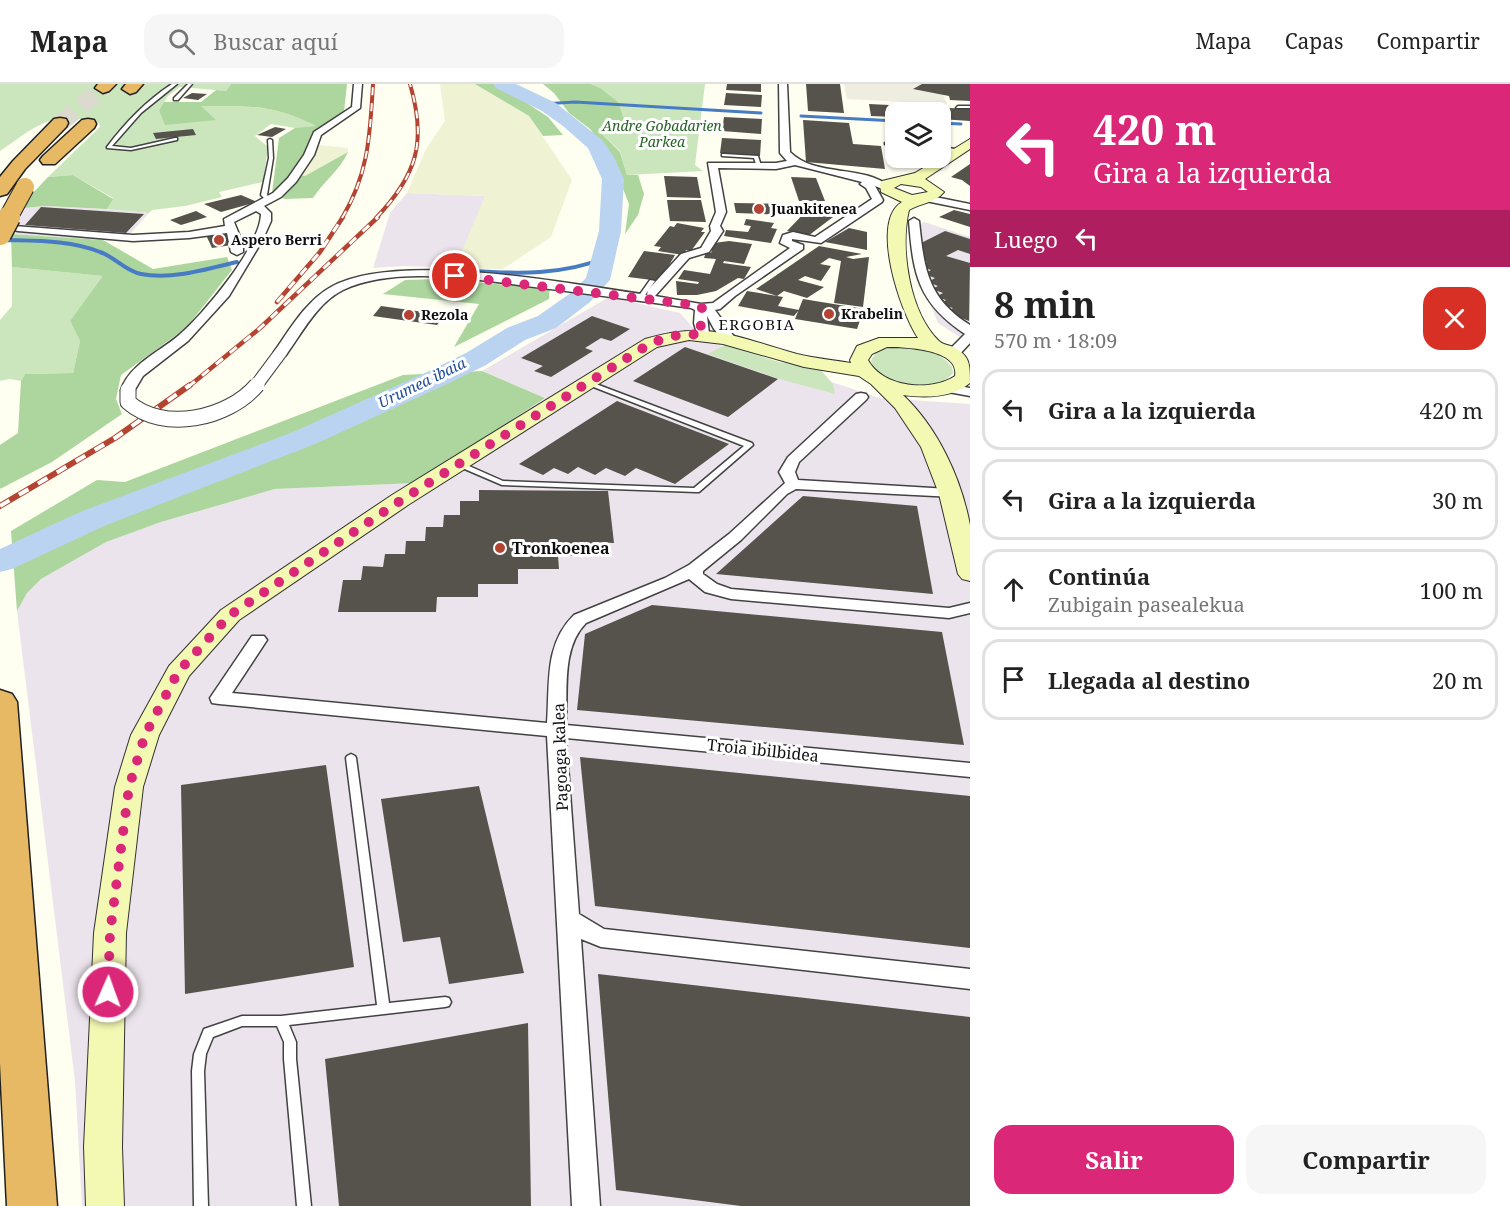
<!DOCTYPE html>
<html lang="es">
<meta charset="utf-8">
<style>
body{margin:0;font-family:"Noto Serif",serif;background:#f6f6f6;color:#222;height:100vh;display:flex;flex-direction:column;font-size:22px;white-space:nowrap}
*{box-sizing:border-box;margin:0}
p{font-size:20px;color:#767676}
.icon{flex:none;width:33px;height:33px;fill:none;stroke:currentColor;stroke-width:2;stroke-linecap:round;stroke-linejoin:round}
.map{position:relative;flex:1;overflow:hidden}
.drawer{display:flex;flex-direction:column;background:#fff;width:540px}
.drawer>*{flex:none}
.banner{background:#db2777;color:#fff;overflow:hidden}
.tools{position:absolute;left:885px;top:18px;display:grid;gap:12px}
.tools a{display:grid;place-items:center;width:66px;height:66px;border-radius:12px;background:#fff;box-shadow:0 2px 4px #0004;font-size:30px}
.pin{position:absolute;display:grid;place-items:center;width:51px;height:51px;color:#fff;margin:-26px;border:3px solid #fff;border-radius:50%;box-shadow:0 2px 6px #0007}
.me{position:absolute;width:66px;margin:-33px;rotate:2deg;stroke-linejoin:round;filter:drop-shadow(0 0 4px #0008)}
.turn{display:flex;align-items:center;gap:21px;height:126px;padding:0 24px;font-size:27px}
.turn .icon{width:78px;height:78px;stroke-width:2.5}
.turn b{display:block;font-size:42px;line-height:51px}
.then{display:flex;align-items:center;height:57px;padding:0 24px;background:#0003;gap:12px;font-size:22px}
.round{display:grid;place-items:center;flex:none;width:63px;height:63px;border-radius:18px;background:#f6f6f6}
.head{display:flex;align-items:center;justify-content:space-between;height:102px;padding:0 24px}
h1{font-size:36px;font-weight:700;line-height:45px}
.button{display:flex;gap:12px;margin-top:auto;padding:12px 24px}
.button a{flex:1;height:69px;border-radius:18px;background:#db2777;color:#fff;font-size:24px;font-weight:700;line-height:69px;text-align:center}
.button a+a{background:#f6f6f6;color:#222}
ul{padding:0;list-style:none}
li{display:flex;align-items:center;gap:18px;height:81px;margin:0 12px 9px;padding:0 12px;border:3px solid #e0e0e0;border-radius:18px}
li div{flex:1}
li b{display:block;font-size:22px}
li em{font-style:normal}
header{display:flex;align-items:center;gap:36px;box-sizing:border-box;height:84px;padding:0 30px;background:#fff;border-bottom:2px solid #e0e0e0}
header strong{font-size:28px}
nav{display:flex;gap:33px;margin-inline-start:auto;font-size:21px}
.search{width:420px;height:54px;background:#f6f6f6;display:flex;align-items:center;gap:15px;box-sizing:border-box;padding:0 21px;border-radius:18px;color:#767676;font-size:22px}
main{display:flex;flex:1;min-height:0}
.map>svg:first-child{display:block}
</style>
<header>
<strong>Mapa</strong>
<div class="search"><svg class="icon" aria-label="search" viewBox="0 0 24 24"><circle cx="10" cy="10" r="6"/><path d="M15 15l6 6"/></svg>Buscar aquí</div>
<nav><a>Mapa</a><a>Capas</a><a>Compartir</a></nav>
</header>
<main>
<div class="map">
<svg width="970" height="1122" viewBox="0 0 970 1122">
<rect width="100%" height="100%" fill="#fefef1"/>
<!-- industrial -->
<path fill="#ece4ec" d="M407 109 486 112 455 184 403 182 373 184 390 129Z
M45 122 107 125 149 129 129 151 103 156 11 150 13 139 24 124Z
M924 138 970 153V260L938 239 914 181 909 147Z
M609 213 680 229 704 256 880 314 970 320V1122H82L75 997 17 527 27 509 41 495 105 458 161 438 275 405 415 399 545 314 482 287Z"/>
<!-- farmland -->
<path fill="#eff2d3" d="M440 0H476L529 32 572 96 551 153 503 185 455 184 485 112 407 109 426 65 445 37Z
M319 61 348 64V68L305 93 298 92Z"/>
<!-- green -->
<path fill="#cbe6bd" d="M0 0H231L226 7 180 3 168 12 159 26 215 36 200 22C250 22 272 20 318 43L295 44 271 40 255 52 268 63 263 98 219 108 222 113 185 122 152 126 149 129 107 125 113 114 73 91 48 93 100 43 99 39C51 25 37 42 0 67Z
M591 0H705L695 81 703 87 627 91 620 67 599 47 600 4Z
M12 183 104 192 70 237 80 257 73 289 25 290 21 297 10 295 0 297V236L12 222Z
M725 261 779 278 819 284 833 300 835 310 783 296 708 270Z
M902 263C920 264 940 267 952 283L953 289C937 310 880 303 871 277 876 264 890 264 902 263Z"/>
<!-- forest -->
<path fill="#add69e" d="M231 0H347L344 28 310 55 306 71 290 91 305 92 348 68C340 86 324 97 313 114L285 115 272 109 279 54 295 44 316 42C271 20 250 22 201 22L216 36 165 41 159 26 164 18H201L216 6 226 7Z
M475 0H498L548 33 563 51 543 52 529 32Z
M543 0H591L600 4 618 18 626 42 599 47 620 68 627 91H638L644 110 638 131 625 150 629 120 609 69 590 45 569 29 554 9Z
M73 91 113 115 107 125 45 122 24 124 32 110 48 93Z
M11 150 103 156 153 185 227 173 232 186 186 244 121 291 116 315 122 330 52 378 0 405V361L18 349 21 297 25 290 73 289 80 257 70 237 103 192 12 183Z
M517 193 550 196 549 215 454 263 479 220 383 210 405 196 440 195 507 201Z
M482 287 545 314 415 399 275 405 161 438 106 458 41 495 27 509 17 527 11 447 97 396 125 398 403 291Z"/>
<!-- plaza -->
<path fill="#eeede0" d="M844 0H944L940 3 947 20 847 15Z"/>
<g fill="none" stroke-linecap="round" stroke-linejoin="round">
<!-- stream-far1 -->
<path stroke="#477bc3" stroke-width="3" d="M542 20 575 18 761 29
M801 32 896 37
M940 39 961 40"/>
<!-- stream -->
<path stroke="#477bc3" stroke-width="4" d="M4 156C36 157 70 156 100 168 115 173 125 187 141 190 172 196 207 185 237 178
M473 187C519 190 562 191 605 174"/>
<!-- river -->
<path fill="#bad3f1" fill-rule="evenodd" d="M493 0H516L556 19 602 56 614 73 624 95 621 147 610 196 590 218 556 244 525 256 486 281 447 300 315 360 104 442 12 485 0 488V465L80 428 293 348 427 288 466 269 507 244 538 232 572 208 586 194 599 147 602 95 588 64 563 42 542 27 496 4Z"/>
</g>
<!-- building -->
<path fill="#56524c" d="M727 0H761V8L726 6Z
M806 0H840L844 29 808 27Z
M922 0H970V17L950 16 949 12 913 5Z
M192 9 207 10 198 16 183 14Z
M726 9 762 11 761 23 724 21Z
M869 20 970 25V37L940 35V28H896V33L871 32Z
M724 33 762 35 761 50 722 47Z
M803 36 849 39 853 60 881 62 885 85 806 78Z
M275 43 286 45 272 53 257 51Z
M193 45 196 51 156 55 153 49Z
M722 54 761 56 760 72 720 69Z
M970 80V102L962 96 951 93Z
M664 92 697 93 701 114 667 113Z
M791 93 816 94 825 117H799Z
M241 111 257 118 221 128 204 120Z
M667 116H701L706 138 670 137Z
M734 119 783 120 786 131 736 129Z
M41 123 144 130 126 149 25 141Z
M810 123 837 130 808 152 787 147Z
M954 126 970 130V143L939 133Z
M196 127 207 133 181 141 170 136Z
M746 135 774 139 771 144 777 145 771 159 724 152 726 146 748 148 751 142 744 141Z
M677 139 704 144 701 148H705L691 167 686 166 683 171 658 167 661 163 654 162 670 142 674 143Z
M849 144 867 148V166L825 158Z
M945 147 970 155V170L958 166 946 172 970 179 969 237 946 228 953 224 940 220 946 216 936 213 943 209 932 205 938 202 928 198 935 194 924 190 931 186 920 182 927 178 920 176 921 159Z
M226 148 232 161 212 164 206 151Z
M729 157 752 160 744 180 724 177 723 179 751 183 744 195 738 194 716 207 697 211H677L676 197 698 200 699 198 678 195 684 186 710 190 716 175 704 174 706 168 711 169 714 159Z
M819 162 862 170 846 173 853 175 869 173 863 223 834 219 841 177 829 174 820 180 831 182 821 197 805 192 798 196 824 203 807 214 784 207 777 212 756 205Z
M644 167 675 171 660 197 628 193Z
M747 207 783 213 778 222 799 226 794 232 738 222Z
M803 215 864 225 857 245 795 235Z
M381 222 445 231 437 241 373 232Z
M592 232 630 245 611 257 601 254 585 264 593 267 551 293 534 287 543 282 521 274Z
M685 263 778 295 728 333 633 297Z
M617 317 729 360 675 400 636 384 625 392 606 384 595 391 578 383 568 390 554 384 543 391 519 380Z
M479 406 608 407 614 459 593 458 595 472H558L559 485H518V500H478V513H437L436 528H338L343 496H361L363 482 383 483 385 470H405L406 457H425L426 443H443L444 431H460V417H479Z
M803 412 917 422 933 510 716 490Z
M652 521 942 548 964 661 577 626 585 550Z
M580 673 970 712V864L595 822Z
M326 681 354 883 185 910 181 701Z
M479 702 524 889 449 900 440 853 403 858 381 715Z
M598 890 970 933V1122H741L616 1106Z
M528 939 531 1122H339L325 975Z"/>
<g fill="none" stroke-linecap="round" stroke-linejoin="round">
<!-- highway-tunnel -->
<path stroke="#dadacf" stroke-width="18" stroke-dasharray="18 9" stroke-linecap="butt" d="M60 39 103 4"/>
<defs>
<path id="lane" d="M172 0H177L141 29 112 62 131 64 175 54H177V56L131 66 107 64V63C125 39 146 17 172 0Z
M188 0H192L178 16H174V14Z
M958 22H970V24H956Z
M270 55 272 56 273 74 267 111 271 116 268 118 261 111 269 74 268 56Z
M887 58H896V60H885V59Z
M940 62 959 66V67L957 68 940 65Z
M889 66H896V68H887V67Z
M724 70 758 72 761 82 757 83 754 74 722 72V70Z
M650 196 655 197 643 214H639L638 213Z
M588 297 752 359 753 361 699 408H696L502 401 453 380 457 378H460L503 397 694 404 744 362 586 300V298Z
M351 670 355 672 356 674 389 919 445 913 449 914 451 918 449 922 445 923 289 941 296 958V975L311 1122H297L284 975V958L277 942H242L213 953 206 970 204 987 208 1122H194L192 987 194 970 204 945 242 932H281L377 921 346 674 347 672Z"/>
<path id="street" d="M354 0H362L360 24 321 51 314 71 296 98 281 113 264 122 271 129V137L262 157 229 212 188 257 143 292 133 309H123L121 306C129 281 159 268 178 252 203 231 260 163 261 130L256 127 234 138 243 160V168L237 171 231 168 227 149 189 154 133 157 18 147 14 146V142L133 151 189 148 225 142 224 135 273 109 288 94 304 71 314 48 352 23Z
M779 0H787L790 68C816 94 864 80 890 103L885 106 875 102 883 116 882 118 821 159 792 155V157L803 161V165L735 212 720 225 715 226 735 254 734 257H724L714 245 707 232 709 250 708 253H698L694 239 695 226 691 224C641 217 591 210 542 204 483 197 398 180 343 206 317 219 302 249 286 271H276L274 268C290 245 306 217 331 203 396 166 572 200 647 211L648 206 681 170 701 164 711 147 710 142 716 128 708 79H776L787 77 780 69ZM795 81 862 98 860 100 866 104 872 115 815 153 793 148 783 151 780 159 790 164 713 219 701 220 655 212 689 174 709 168 723 147 720 142 726 128 718 84 776 85Z
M925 111 970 120V126L921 116V112Z
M914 134 919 137C924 184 927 214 970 241V259L957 273 952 274 945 270 965 250C918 219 913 190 909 137Z
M948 300 970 304V312L943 307 941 304Z
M861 309 866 310 868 313 866 316 799 378 795 388 798 396 949 405 957 410 954 413 796 405 787 410 741 456 703 487V490L717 500 731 505 949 524 970 519V529L949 534 731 515 705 508 689 495 586 539C561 564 568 607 566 641L970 679V693L566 654 579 830 604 845 970 885V905L601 863 581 855 600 1122H572L547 652 219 620 212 619 210 614 252 552H264L267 556 232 609 547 639C550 600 544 560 574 531L665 494 689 481 729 450 785 399 779 388 788 373 856 310Z"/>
<path id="secondary" d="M970 55V65L925 95 944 108C935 119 921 119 909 126 900 164 909 228 939 257 942 260 947 261 951 262 970 271 970 279 970 299 952 314 926 314 903 311 938 344 961 394 970 441 970 459 970 479 970 497L962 495 958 490 939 410 921 363 895 324 871 300 859 292 804 283 723 260 689 256 657 263 408 421 239 536 189 592 159 651 143 703 126 849 122 1063 124 1122H86L84 1063 94 849 115 703 131 651 169 582 221 526 392 411 645 255C709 236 736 253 797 270 814 274 833 276 851 279L850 276 857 262 879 254H918C901 229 869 137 902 118L881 108 880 100 882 97 915 89ZM901 100 921 103 928 108 912 111 894 104ZM887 263C905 263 960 265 955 292 931 308 883 304 868 276L872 270Z"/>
<path id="highway" d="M98 0H116L109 7 103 9 95 4Z
M126 0H143L136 8 130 10 122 5Z
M60 34 66 35 68 39 66 43 25 85 7 110 0 112V93L13 77 54 35Z
M88 35 94 36 96 40 94 44 55 80H43L40 76 43 72 82 36Z
M0 606 12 610 17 618 57 1122H7L0 979Z"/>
</defs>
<!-- lane casing -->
<use href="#lane" stroke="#424242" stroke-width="3"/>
<!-- street casing -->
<use href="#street" stroke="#424242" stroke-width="3"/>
<!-- secondary casing -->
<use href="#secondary" stroke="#313131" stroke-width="2"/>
<!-- highway casing -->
<use href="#highway" stroke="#202020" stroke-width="3"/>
<!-- lane -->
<use href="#lane" fill="#fff" fill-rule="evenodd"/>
<!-- street -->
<use href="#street" fill="#fff" fill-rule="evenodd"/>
<!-- secondary -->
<use href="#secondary" fill="#f3f8b2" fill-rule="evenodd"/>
<!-- highway -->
<use href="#highway" fill="#e8b965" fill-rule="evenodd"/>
<defs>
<path id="rail-far2" d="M342 134C369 89 370 50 373 0
M376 134C417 91 427 58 410 0"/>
<path id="rail-far1" d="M277 218 320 168 343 133
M188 303 259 245 378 133"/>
<path id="rail" d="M0 422 115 354 190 301"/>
</defs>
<!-- rail-far2 casing -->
<use href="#rail-far2" stroke="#b44331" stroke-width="4"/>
<!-- rail-far1 casing -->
<use href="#rail-far1" stroke="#b44331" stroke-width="4.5"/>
<!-- rail casing -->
<use href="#rail" stroke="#b44331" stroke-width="6"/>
<!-- rail-far2 -->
<use href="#rail-far2" stroke="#fff" stroke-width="2" stroke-dasharray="8" stroke-linecap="butt"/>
<!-- rail-far1 -->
<use href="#rail-far1" stroke="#fff" stroke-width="3" stroke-dasharray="9" stroke-linecap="butt"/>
<!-- rail -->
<use href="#rail" stroke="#fff" stroke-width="4" stroke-dasharray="11" stroke-linecap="butt"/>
<defs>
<path id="street-bridge-far1" d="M255 303 281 268"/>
<path id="street-bridge" d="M128 306V318C163 349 228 335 257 301"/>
<path id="highway-bridge-far1" d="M8 134 25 103"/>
<path id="highway-bridge" d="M0 150 9 133"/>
</defs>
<!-- street-bridge-far1 casing -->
<use href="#street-bridge-far1" stroke="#424242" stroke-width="14" stroke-linecap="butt"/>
<!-- street-bridge casing -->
<use href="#street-bridge" stroke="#424242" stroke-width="17" stroke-linecap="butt"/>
<!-- highway-bridge-far1 casing -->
<use href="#highway-bridge-far1" stroke="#202020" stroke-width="20" stroke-linecap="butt"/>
<!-- highway-bridge casing -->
<use href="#highway-bridge" stroke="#202020" stroke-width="25" stroke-linecap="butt"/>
<!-- street-bridge-far1 -->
<use href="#street-bridge-far1" stroke="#fff" stroke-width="12"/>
<!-- street-bridge -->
<use href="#street-bridge" stroke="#fff" stroke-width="15"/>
<!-- highway-bridge-far1 -->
<use href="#highway-bridge-far1" stroke="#e8b965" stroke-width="18"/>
<!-- highway-bridge -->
<use href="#highway-bridge" stroke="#e8b965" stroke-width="22"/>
</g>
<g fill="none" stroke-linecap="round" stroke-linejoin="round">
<!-- route -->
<path stroke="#db2777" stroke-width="10" stroke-dasharray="0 18" d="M108 908 110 849 129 703 145 651 178 588 230 531 400 417 651 259 678 251 703 250 700 239 702 223 694 221 455 192"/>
</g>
<!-- markers -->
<g fill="#b44331" stroke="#fff" stroke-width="2">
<circle cx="759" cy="125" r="6"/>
<circle cx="219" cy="156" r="6"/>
<circle cx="829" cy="230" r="6"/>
<circle cx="409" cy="231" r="6"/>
<circle cx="500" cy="464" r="6"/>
</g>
<g text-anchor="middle" stroke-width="6" stroke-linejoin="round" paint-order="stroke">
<!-- far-park labels -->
<g font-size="14" font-style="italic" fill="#256224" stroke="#fff">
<text x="662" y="47">Andre Gobadarien<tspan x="662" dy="16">Parkea</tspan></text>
</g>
<!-- far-poi labels -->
<g font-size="14" font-weight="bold" fill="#0f0f0f" stroke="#fff" text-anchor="start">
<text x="771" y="130">Juankitenea</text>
<text x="231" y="161">Aspero Berri</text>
<text x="841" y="235">Krabelin</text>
<text x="421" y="236">Rezola</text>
</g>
<!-- far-neighbourhood labels -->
<g font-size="15" letter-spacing="1.5" fill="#0f0f0f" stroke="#fff">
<text x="757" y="246">ERGOBIA</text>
</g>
<!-- far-water labels -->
<g font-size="15" font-style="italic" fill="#214e97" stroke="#fff">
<text transform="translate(422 299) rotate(-26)" y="5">Urumea ibaia</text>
</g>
<!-- poi labels -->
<g font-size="16" font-weight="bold" fill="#0f0f0f" stroke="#fff" text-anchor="start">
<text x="512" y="470">Tronkoenea</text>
</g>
<!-- street labels -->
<g font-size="16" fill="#0f0f0f" stroke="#fff">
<text transform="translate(763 666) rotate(6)" y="6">Troia ibilbidea</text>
<text transform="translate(560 673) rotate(-92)" y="6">Pagoaga kalea</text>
</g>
</g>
</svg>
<div class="tools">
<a><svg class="icon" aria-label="layers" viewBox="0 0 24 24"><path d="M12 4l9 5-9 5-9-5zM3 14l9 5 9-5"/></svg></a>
</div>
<div class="pin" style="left:455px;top:192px;background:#d93025"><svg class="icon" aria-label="arrive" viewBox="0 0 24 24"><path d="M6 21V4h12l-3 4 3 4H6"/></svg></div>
<svg class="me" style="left:108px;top:908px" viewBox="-20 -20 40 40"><circle r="17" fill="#db2777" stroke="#fff" stroke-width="3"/><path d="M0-11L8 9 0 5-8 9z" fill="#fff"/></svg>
</div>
<section class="drawer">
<div class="banner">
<div class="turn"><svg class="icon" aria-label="left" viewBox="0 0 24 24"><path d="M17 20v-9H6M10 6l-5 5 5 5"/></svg><div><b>420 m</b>Gira a la izquierda</div></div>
<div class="then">Luego<svg class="icon" aria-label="left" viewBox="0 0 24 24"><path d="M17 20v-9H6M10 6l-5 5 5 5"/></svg></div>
</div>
<div class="head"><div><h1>8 min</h1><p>570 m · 18:09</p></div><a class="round" style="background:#d93025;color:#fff"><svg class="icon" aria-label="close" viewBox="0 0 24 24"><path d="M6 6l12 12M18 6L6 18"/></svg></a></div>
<ul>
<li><svg class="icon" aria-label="left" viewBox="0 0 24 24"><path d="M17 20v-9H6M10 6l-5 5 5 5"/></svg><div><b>Gira a la izquierda</b></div><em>420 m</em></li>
<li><svg class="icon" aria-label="left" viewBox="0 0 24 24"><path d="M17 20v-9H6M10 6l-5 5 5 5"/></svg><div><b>Gira a la izquierda</b></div><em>30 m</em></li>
<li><svg class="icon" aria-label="ahead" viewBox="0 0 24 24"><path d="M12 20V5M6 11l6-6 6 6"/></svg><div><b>Continúa</b><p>Zubigain pasealekua</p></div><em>100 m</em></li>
<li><svg class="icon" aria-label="arrive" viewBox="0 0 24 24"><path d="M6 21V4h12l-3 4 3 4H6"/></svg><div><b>Llegada al destino</b></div><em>20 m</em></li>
</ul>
<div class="button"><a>Salir</a><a>Compartir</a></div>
</section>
</main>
